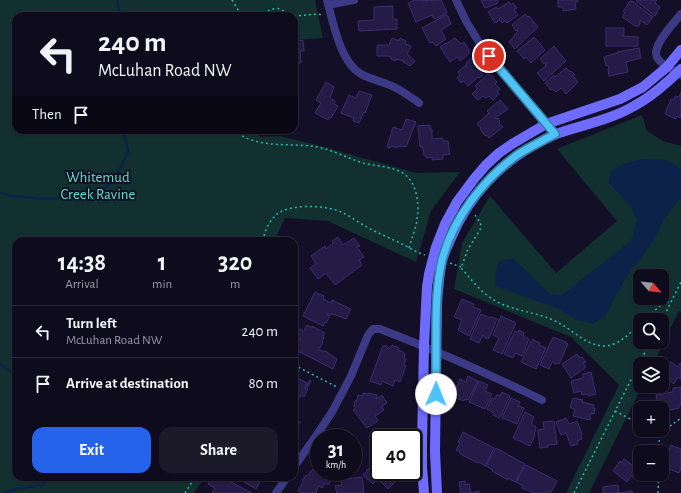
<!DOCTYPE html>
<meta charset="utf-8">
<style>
body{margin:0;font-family:"Alegreya Sans",sans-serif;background:#1c1929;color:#f1f3f6;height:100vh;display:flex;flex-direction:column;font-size:15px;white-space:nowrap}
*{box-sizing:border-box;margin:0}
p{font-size:13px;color:#9b9ba3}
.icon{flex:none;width:22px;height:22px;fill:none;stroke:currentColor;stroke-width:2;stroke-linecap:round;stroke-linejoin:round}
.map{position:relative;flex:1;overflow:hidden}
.details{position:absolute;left:12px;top:237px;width:286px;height:244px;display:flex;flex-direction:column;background:#0e0b1c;border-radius:12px;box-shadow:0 1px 3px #0004,0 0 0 1px #2e2b3b}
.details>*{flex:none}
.banner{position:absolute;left:12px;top:12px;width:286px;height:122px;border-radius:12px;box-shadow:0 1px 3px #0004,0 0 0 1px #2e2b3b;background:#0e0b1c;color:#f1f3f6;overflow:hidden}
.needle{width:26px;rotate:117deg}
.controls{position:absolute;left:633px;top:269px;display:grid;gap:8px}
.controls a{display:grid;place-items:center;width:36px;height:36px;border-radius:8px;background:#0e0b1c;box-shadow:0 1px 3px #0004,0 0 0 1px #2e2b3b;font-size:20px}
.speed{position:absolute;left:310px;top:429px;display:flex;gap:8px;font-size:20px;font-weight:700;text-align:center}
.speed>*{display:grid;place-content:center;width:52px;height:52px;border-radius:50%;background:#0e0b1c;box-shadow:0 1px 3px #0004,0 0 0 1px #2e2b3b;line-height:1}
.speed small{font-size:10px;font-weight:400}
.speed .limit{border:2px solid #111;border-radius:6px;background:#fff;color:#111}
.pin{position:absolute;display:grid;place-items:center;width:34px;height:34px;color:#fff;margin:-17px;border:2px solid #fff;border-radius:50%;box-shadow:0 1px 4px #0007}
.me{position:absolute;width:44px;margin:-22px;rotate:1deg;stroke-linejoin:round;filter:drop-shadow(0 0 3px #0008)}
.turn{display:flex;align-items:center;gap:14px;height:84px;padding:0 20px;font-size:18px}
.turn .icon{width:52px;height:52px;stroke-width:2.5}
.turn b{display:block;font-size:28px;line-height:34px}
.then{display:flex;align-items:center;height:38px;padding:0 20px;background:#0003;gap:8px;font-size:15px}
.eta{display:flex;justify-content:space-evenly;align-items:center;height:68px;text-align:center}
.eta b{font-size:24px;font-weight:700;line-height:28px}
.primary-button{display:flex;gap:8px;margin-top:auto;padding:8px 20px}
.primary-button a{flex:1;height:46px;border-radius:12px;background:#2563eb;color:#fff;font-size:16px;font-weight:700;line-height:46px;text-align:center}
.primary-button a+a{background:#1c1929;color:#f1f3f6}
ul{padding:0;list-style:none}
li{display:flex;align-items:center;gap:12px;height:52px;padding:0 20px;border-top:1px solid #2e2b3b}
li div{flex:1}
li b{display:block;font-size:15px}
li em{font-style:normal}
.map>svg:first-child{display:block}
</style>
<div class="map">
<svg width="681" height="493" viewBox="0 0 681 493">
<rect width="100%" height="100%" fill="#130f26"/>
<!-- green -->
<path fill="#12302f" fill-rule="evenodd" d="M0 0H315L323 38 294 40V16H16V130H247L261 137 280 136 317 145 416 173 460 172 431 211 416 262 328 221 285 218 274 241H16V477H205L194 493H0Z
M642 115 647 131 663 141 681 146V312L679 311 653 364H640V386H642L589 493H566L619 385 571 337 454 289 462 243 490 196 556 273 617 221 557 149ZM640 276H662V298H640ZM640 320H662V342H640Z"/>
<!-- water -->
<path fill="#0c2248" d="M642 159 666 160 681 168V197L664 219 657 236 625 279 606 315 593 324 578 320 556 308 496 286 495 275 499 261 513 258 550 294 562 295 631 241 637 219 630 206 609 183C609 180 610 176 611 173 615 164 633 162 642 159Z"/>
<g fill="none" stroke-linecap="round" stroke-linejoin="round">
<!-- stream -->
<path stroke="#0c2248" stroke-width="2.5" d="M117 0 120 16
M0 193 11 196 47 199 87 197 104 189 117 175 128 152 124 130
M0 364 16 376
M3 493 17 489 42 485 51 477"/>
</g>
<!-- building -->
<path fill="#241b47" stroke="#3b2d73" d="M415 0H422V1L431 0 432 1 435 0H441L447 12H446V14L434 19 432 15 416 22 408 3Z
M481 0H497L498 3 485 8Z
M558 0H578V1L575 2 576 9 563 11V7H558Z
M637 0H657L655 3 660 7 655 16 636 1Z
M630 1H632L653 17 647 25 640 20V24L638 26H635L622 17 625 13 623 11 627 6 628 3Z
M509 2 511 5 513 3 517 8 514 10 518 15 507 23 505 21 502 23 501 20 502 19 501 17 499 19 500 20 495 23 488 12 496 7 498 9Z
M393 6V19H397V29L359 31 358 21 374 20V7Z
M525 14 528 17 529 16 538 27 515 49 510 43 509 41 515 36 514 35 518 31 517 30 516 31 512 25Z
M446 15 447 16H448L451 24 441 30 446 39 436 46 433 42 430 43 422 28Z
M606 28H624V35H622V36L638 37V46H606Z
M534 37 545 50 531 63 526 57 524 59 517 51Z
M392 38 399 41 400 38 406 41 405 44 411 46 407 54 415 61 410 66 403 62 404 61 396 59V61L391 59V57L388 56H377V45H389Z
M455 38V39H456L461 44 464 42 469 50 468 51 470 53 460 61 457 57 450 62 440 47 446 43V44Z
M303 40 304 51H300L301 63 294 64V41Z
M554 46 566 61 544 81 537 73 546 66 545 65 547 63 546 62 544 64 540 59Z
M639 48 641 58 626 62 628 72 609 76 608 69 609 68 608 65 606 66 604 57H606V56L618 53 617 52Z
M473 57 482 67 479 70 483 75 479 78 478 77 468 86 464 81 461 83 457 78 460 75 458 72 467 64 466 63Z
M566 68 570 72 571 71 575 75 573 76 578 82 566 94 561 88 556 92 553 89 551 90 545 83 554 75 555 77Z
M488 74 489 75 490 74 497 82 495 84 500 89 497 92 499 94 493 100 489 96 486 98 483 96 478 100 472 94 477 89 475 86Z
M326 82 334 87 330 98 335 101 334 104 338 106 331 118 329 117 328 120 315 113 321 103 316 100Z
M359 91 372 95 365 113 364 112 359 123 353 121 354 118 341 113 349 95 356 98Z
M681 92V115L680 118 677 116 676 119 665 114 671 99 674 100 675 96 679 97Z
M500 100 508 109 495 118 496 119 498 118 500 122 499 123 503 127 489 138 487 135 485 136 480 129 481 128 477 124 489 113 487 111Z
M406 119 416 122 406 147 401 146V147L398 146 397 148 391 146 390 148 387 147 393 127 402 130Z
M430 125V129H432V139L443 138V141H448L450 154 443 155V159L432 160V157L426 158V155L424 156 423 147H420L418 126Z
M338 237 343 245 354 238 360 246 357 247 364 257 359 260 362 265 335 285 326 273 318 279 310 268 316 264 311 256 325 246 326 249 333 243 332 241Z
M315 292 324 296 323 299 331 303 332 300 351 309 346 319 333 314 331 315 328 313 327 315 330 316 326 323 325 322 323 326 303 316Z
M462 299 474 304 473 307 481 310 469 336 458 330 462 320 454 317Z
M481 314 490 318 491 317 497 319 489 338 487 339 485 338 483 335 479 343 470 339Z
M501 316 516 323 502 354 493 350 499 338 493 335Z
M307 325 312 328V326L325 333 323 337 324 338 322 341 323 342 320 348 319 347 318 349 324 352 325 351 337 359 333 369 294 349 300 339 296 337 300 329 304 331Z
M519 330 524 333 523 336 529 339 522 356 515 353 513 358 504 354 515 331 518 333Z
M553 337 566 342 565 343 568 344 559 364 556 363V364L552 362 549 369 540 365Z
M532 339 540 343 539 345 546 348 536 369 521 362Z
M392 345 399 348 398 351H401L403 352 405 354 404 358 406 359 404 365 406 366 400 382 395 380 393 386 382 381 381 385 370 381 382 348 383 346H387L390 349Z
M577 354 580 358 582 357 586 362 583 363 586 367 571 378 562 364Z
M671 362 678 367 680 363 681 364V379L678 377 674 384 662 376Z
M591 372 596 394 588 396 587 394 582 395 581 391 574 393 571 381 583 378V374Z
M294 376 307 383 304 389H305L310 380 311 381 307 388 308 389 304 397 301 395 297 401H294Z
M468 376 478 381 468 400 465 399 464 401 458 399 460 396 454 393 460 379 466 382Z
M479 381 488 385 485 391 492 394 485 409 469 402Z
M681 387V405H679V408L662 412V408H659L656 395 673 392V388Z
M502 392 510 396 501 416H500L499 418 493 415 494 413 487 409 492 398 495 399 497 395 500 396Z
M363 393 368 394 369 393 377 395 376 399 382 395 387 403 382 406 384 410 375 416 378 421 367 428 353 410 356 408 354 406 355 401 357 400 358 395 363 396Z
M511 398 520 402 518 406 524 408 517 424 502 418Z
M573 398 583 400 582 402 594 405 593 408H595L594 414 591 413 590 420 573 416 575 410 570 407Z
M525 412 534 417 531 424 536 427 534 435H535L530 446 513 438Z
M566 418 569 424 577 421 582 434 581 435 582 439 577 441 578 444 571 446 566 433 561 435 556 422Z
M294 419 300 422 295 432H294Z
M554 421 557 444 548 445V447L540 448 538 430 544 429 543 422Z
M463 432 494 448 485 466 479 462 478 463 462 455 459 453 460 452 456 450 460 443 458 442Z
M649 444 654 452H640V464L638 459H639L635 452Z
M671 445 681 449V468L679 473 669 469 670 464 666 463 668 459 666 458Z
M496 448 525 464 515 482 508 478V480L492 471 493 470 486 466Z
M624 459 640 471V474H641L637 480 631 476 627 482 613 471 620 461 621 463Z
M376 462 379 464V472H400L396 477 398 479 388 489 378 479 373 484 363 475 367 471V470Z
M319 465V472H332L331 473 335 475 328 485 325 483 322 488 319 486 316 491H317L316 493H302L298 491 303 482 302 481 306 475 307 476 313 469 316 470Z
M526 465 557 481 551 492 549 491 548 493H534L522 488 523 486 516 482Z
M212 477H221L252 493H212L215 488 208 484Z
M236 477H258L261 479 256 489 244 482 243 479 239 480Z
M362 477 364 493H337L335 486 342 485 340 480Z
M465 481V485L469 484 471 493 479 491V493H461L459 482Z
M618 485 619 493 632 491 633 493H603V487Z"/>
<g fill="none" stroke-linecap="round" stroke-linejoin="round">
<!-- path -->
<path stroke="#2fb8b0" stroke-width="1.5" stroke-dasharray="2 3" stroke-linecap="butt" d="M232 0 242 16
M259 16C264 13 273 7 280 9 284 11 287 15 291 16
M294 16 318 14 322 15
M234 130C257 150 289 142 317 147 333 150 347 158 363 163 375 166 388 166 399 171 416 178 420 202 417 219 416 228 412 238 409 248
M475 215 480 222 481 226 480 230 468 249 461 268C470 278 479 290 491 298 511 312 538 311 559 323 574 331 587 346 605 346 620 345 630 333 640 323
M264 241C263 233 269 222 275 216 286 204 320 205 336 210 346 213 356 221 365 226 376 232 387 237 398 242 407 246 415 252 425 255
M450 263 461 267
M644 320 662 304 664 302H671
M662 320 681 282
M294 365 337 387
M615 411 640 424
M652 430 661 435
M658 452C658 432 666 429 681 418
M185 493 195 477
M574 493 650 342
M658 493 659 474"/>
<!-- street -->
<path stroke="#3d3a85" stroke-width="8" d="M327 0C333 22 340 62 361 74 372 80 385 82 396 88 404 92 412 98 419 103
M456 0 466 21 480 44 555 135
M328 5 354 0
M681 14C674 23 649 48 658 59 663 66 674 70 681 75
M294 467 316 436 332 412 351 376 368 335 373 329H380C435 350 489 374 542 400
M276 493 287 477"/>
<!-- secondary -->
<path stroke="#6f6bff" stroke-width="10" d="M424 493 422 467V444L424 346 427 287 429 274 436 247 445 224 457 202 474 179 486 165 499 153 512 144 546 124 620 99 643 87 667 67 681 50
M437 493 435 452 437 303C438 289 439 275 442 261 444 253 448 245 451 238 468 197 500 162 540 142 545 139 551 136 556 134 582 125 610 120 634 106 645 100 656 92 666 83 671 79 676 74 681 69"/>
</g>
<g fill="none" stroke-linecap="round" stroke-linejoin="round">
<defs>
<path id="route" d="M436 394C436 376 436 358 436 339 436 313 436 286 442 260 453 218 483 180 517 155 529 147 542 141 555 134L489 56"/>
</defs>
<!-- route casing -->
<use href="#route" stroke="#337fa1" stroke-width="10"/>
<!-- route -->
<use href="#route" stroke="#4fc3f7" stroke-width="7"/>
</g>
<g text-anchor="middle" stroke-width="4" stroke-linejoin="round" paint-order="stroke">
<!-- park labels -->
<g font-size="15" fill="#5fe0c0" stroke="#130f26">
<text x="98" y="182">Whitemud<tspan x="98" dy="17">Creek Ravine</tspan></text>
</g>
</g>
</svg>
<div class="controls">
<a><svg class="needle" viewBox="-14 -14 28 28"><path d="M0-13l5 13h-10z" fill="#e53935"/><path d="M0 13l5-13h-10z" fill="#9b9ba3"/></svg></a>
<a><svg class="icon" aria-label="search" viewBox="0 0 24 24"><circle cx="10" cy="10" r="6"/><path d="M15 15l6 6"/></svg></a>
<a><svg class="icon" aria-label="layers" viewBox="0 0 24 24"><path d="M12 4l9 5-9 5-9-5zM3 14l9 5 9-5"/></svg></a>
<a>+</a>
<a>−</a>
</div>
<div class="speed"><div>31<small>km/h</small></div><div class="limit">40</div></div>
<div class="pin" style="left:489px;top:56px;background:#d93025"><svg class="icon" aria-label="arrive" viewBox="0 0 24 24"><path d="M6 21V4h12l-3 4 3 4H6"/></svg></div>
<svg class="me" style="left:436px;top:394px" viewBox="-20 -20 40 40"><circle r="19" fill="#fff"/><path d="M0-13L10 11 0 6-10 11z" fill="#4fc3f7"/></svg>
<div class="banner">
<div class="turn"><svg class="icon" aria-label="left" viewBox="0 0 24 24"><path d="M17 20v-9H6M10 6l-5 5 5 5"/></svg><div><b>240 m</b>McLuhan Road NW</div></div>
<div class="then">Then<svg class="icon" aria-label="arrive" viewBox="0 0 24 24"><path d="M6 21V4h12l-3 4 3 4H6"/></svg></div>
</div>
<section class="details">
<div class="eta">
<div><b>14:38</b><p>Arrival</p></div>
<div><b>1</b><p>min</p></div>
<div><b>320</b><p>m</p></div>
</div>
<ul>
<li><svg class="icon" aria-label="left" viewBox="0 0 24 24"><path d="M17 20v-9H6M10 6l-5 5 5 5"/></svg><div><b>Turn left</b><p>McLuhan Road NW</p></div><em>240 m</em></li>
<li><svg class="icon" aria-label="arrive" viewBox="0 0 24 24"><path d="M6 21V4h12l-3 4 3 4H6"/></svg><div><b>Arrive at destination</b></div><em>80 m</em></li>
</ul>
<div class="primary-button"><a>Exit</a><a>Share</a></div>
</section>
</div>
